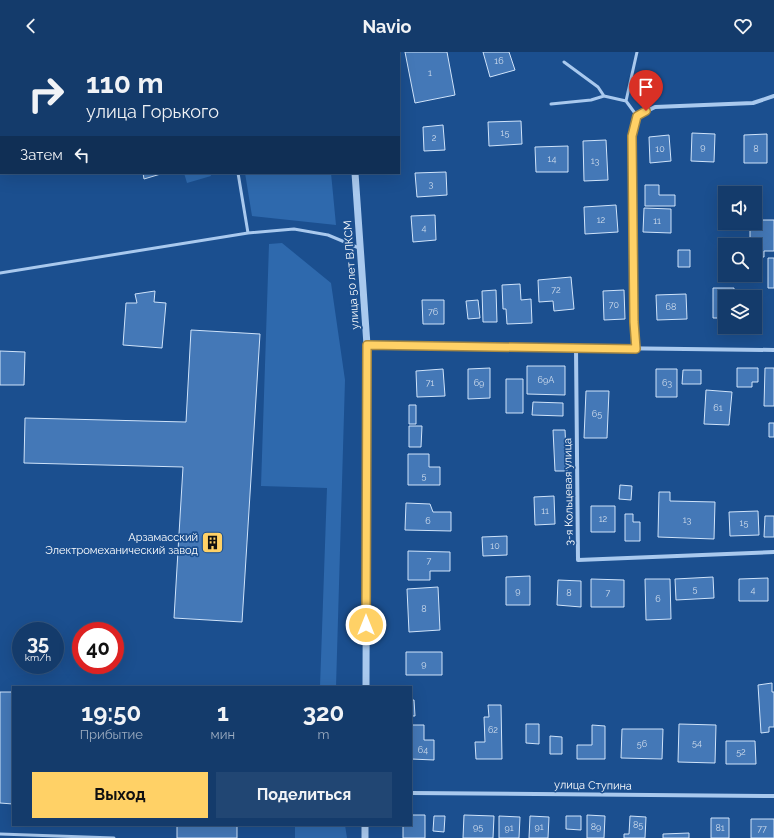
<!DOCTYPE html>
<html lang="ru">
<meta charset="utf-8">
<style>
body{margin:0;font-family:Raleway,sans-serif;background:#214673;color:#f1f3f6;height:100vh;display:flex;flex-direction:column;font-size:15px;white-space:nowrap}
*{box-sizing:border-box;margin:0}
p{font-size:13px;color:#9dadc1}
.icon{flex:none;width:22px;height:22px;fill:none;stroke:currentColor;stroke-width:2;stroke-linecap:round;stroke-linejoin:round}
.map{position:relative;flex:1;overflow:hidden}
.details{position:absolute;left:12px;top:634px;width:400px;height:140px;display:flex;flex-direction:column;background:#143b6b;border-radius:0px;box-shadow:0 4px 16px #0002,0 0 0 1px #33557e}
.details>*{flex:none}
.banner{position:absolute;left:0px;top:0px;width:400px;height:122px;box-shadow:0 4px 16px #0002,0 0 0 1px #33557e;background:#143b6b;color:#f1f3f6;overflow:hidden}
.fabs{position:absolute;left:718px;top:134px;display:grid;gap:8px}
.fabs a{display:grid;place-items:center;width:44px;height:44px;border-radius:0px;background:#143b6b;box-shadow:0 4px 16px #0002,0 0 0 1px #33557e;font-size:20px}
.speed{position:absolute;left:12px;top:570px;display:flex;gap:8px;font-size:20px;font-weight:700;text-align:center}
.speed>*{display:grid;place-content:center;width:52px;height:52px;border-radius:50%;background:#143b6b;box-shadow:0 4px 16px #0002,0 0 0 1px #33557e;line-height:1}
.speed small{font-size:10px;font-weight:400}
.speed .limit{border:6px solid #d22;background:#fff;color:#111}
.pin{position:absolute;display:grid;place-items:center;width:34px;height:34px;color:#fff;margin:-41px -17px;border-radius:50% 50% 50% 0;rotate:-45deg;box-shadow:0 0 4px #0007}
.pin .icon{rotate:45deg}
.me{position:absolute;width:44px;margin:-22px;rotate:0deg;stroke-linejoin:round;filter:drop-shadow(0 0 3px #0008)}
.turn{display:flex;align-items:center;gap:14px;height:84px;padding:0 20px;font-size:18px}
.turn .icon{width:52px;height:52px;stroke-width:2.5}
.turn b{display:block;font-size:28px;line-height:34px}
.then{display:flex;align-items:center;height:38px;padding:0 20px;background:#0003;gap:8px;font-size:15px}
.eta{display:flex;justify-content:space-evenly;align-items:center;height:68px;text-align:center}
.eta b{font-size:24px;font-weight:700;line-height:28px}
.action{display:flex;gap:8px;margin-top:auto;padding:8px 20px}
.action a{flex:1;height:46px;border-radius:0px;background:#ffd166;color:#111;font-size:16px;font-weight:700;line-height:46px;text-align:center}
.action a+a{background:#214673;color:#f1f3f6}
header{display:flex;justify-content:space-between;align-items:center;height:52px;padding:0 20px;background:#143b6b;font-size:18px;font-weight:700}
.map>svg:first-child{display:block}
</style>
<header><svg class="icon" aria-label="back" viewBox="0 0 24 24"><path d="M15 5l-7 7 7 7"/></svg>Navio<svg class="icon" aria-label="heart" viewBox="0 0 24 24"><path d="M12 20l-8-8c-3-5 5-10 8-4 3-6 11-1 8 4z"/></svg></header>
<div class="map">
<svg width="774" height="786" viewBox="0 0 774 786">
<rect width="100%" height="100%" fill="#1b4f8f"/>
<!-- green -->
<path fill="#2e69ad" d="M184 121H210L211 124 187 131Z
M245 121H331L336 173 252 164Z
M282 191 331 231 345 328 336 635H320L327 436 261 434 269 192Z
M295 773H345L347 786H295Z"/>
<!-- building -->
<path fill="#4478b7" stroke="#cfe3fa" d="M107 0H142V1H108Z
M405 0H447L455 43 415 51Z
M483 0H509L515 18 490 25Z
M521 69 522 92 489 94 488 70Z
M443 73 445 98 424 99 423 75Z
M692 81 715 82 714 110 691 109Z
M767 82V111H744V83Z
M669 83 671 109 650 111 649 85Z
M606 88 608 128 584 129 583 89Z
M568 94V120H536L535 95Z
M446 120 447 143 417 145 415 121Z
M143 121H164L144 127Z
M645 133H659V143H675V154H645Z
M616 153 618 180 585 182 584 155Z
M644 156 671 157V181L643 180Z
M435 163 436 188 413 190 411 164Z
M755 168H774V199H764V205H755V193H750V171H755Z
M678 198H690V215H678Z
M768 206H774V236H768Z
M571 225 574 257 554 259 553 249 539 250 538 228Z
M520 232 521 248 531 247 532 271 507 272 506 257H503L502 233Z
M713 236H734V245H725V266H713Z
M496 238 497 270H483L482 239Z
M624 238 625 267 604 268 603 239Z
M155 239 154 250 166 251 162 296 123 293 126 251H137L135 242Z
M686 242 687 267 657 268 656 243Z
M422 248H444V272H423Z
M478 248 480 266 468 267 466 249Z
M191 278 260 282 242 570 174 566 183 415 24 411 25 366 186 370Z
M0 299 25 300 24 333H0Z
M527 314H565V343L527 342Z
M490 316V346L468 347V317Z
M737 316H758V330H752V335H737Z
M765 316H774V354H764Z
M443 317 445 344 417 345 416 319Z
M656 317H677V345H656Z
M683 318H701V332H682Z
M506 327H523V361H506Z
M706 338 732 340 729 373 704 372Z
M586 339H609L607 386H584Z
M533 350 563 351V364L532 363Z
M409 353H416V372H409Z
M769 371H774V385H769Z
M409 374H422L421 395H409Z
M553 378H565L567 419H555Z
M408 402H429V415H440V433H408Z
M620 433 632 434 631 448 619 447Z
M659 440H670V449L715 450 714 487 658 485Z
M554 444 555 472 535 473 534 445Z
M406 451 430 452 433 460H451V479L405 478Z
M591 454H615V480H591Z
M758 459 759 483 730 484 729 460Z
M625 462H633V470H640V489H625Z
M765 464H774V485H764Z
M507 484V503L483 504 482 485Z
M408 499 450 500V519H430V528H408Z
M530 524V553H506V525Z
M713 525 714 546 676 548 675 527Z
M768 526V549H739V527Z
M591 527 624 528V555H591Z
M645 527H670L671 567 646 568Z
M558 528 581 529V555L557 553Z
M438 535 440 578 409 580 407 537Z
M406 600H442V623H406Z
M772 631V640H774V675H769V680L761 681 758 633Z
M0 640H13V752L0 751Z
M411 648H414L415 664H411Z
M488 653H501L502 707H476L475 690H485L484 665H489Z
M526 672H539V692L526 691Z
M679 672 716 673 715 711 678 710Z
M411 673H424V688H434V708L411 707Z
M592 673 605 674V707H577V693H592Z
M622 677H663L662 707 621 706Z
M550 684 562 685V702H550Z
M726 689H755L756 712H726Z
M411 763H425V786H403V773H411Z
M464 763 494 764 493 786H463Z
M587 763 605 764 604 786H587Z
M434 764H445L444 780 433 779Z
M499 764 520 765 519 786H499Z
M530 764 549 765 548 786H529Z
M566 764H581V778L566 777Z
M630 764 646 765 645 786H624V782H629Z
M711 766H729V786H711Z
M751 767H774V786H751Z
M177 773 237 774V786H177Z
M689 781V786H663V782Z"/>
<g fill="none" stroke-linecap="round" stroke-linejoin="round">
<!-- service -->
<path stroke="#a9c9ee" stroke-width="3" d="M218 0 219 1
M259 1 263 0
M604 44 626 49 637 64
M626 49 637 0
M551 52 591 48 604 44 598 35 564 10
M238 121 248 181
M0 221 248 181 294 177 328 183 359 196
M0 782 114 786"/>
<!-- minor -->
<path stroke="#a9c9ee" stroke-width="4" d="M367 293 774 298
M576 296 578 508 774 500
M636 297 634 270 632 83 637 64 655 55 753 51 774 44
M411 741 774 744"/>
<!-- tertiary -->
<path stroke="#a9c9ee" stroke-width="7" d="M345 0 346 1
M355 121 367 293 366 635
M365 786V773"/>
</g>
<g fill="none" stroke-linecap="round" stroke-linejoin="round">
<defs>
<path id="route" d="M366 573 367 293 636 297 634 270 632 84 637 64 646 59"/>
</defs>
<!-- route casing -->
<use href="#route" stroke="#a68842" stroke-width="10"/>
<!-- route -->
<use href="#route" stroke="#ffd166" stroke-width="7"/>
</g>
<!-- icons -->
<defs>
<symbol id="building-square" viewBox="-11 -11 22 22"><rect x="-9" y="-9" width="18" height="18" rx="4" fill="#ffd166" stroke="#1b4f8f"/><path d="M-4-6H4V6H1V3H-1V6H-4ZM-2.5-4.3h1.7v1.8h-1.7ZM.8-4.3h1.7v1.8H.8ZM-2.5-1h1.7V.8h-1.7ZM.8-1h1.7V.8H.8Z" fill="#111"/></symbol>
</defs>
<g fill-rule="evenodd">
<use href="#building-square" x="200" y="478" width="25" height="25"/>
</g>
<g text-anchor="middle" stroke-width="3.5" stroke-linejoin="round" paint-order="stroke">
<!-- number labels -->
<g font-size="9" fill="#d0dded">
<text x="499" y="12">16</text>
<text x="430" y="24">1</text>
<text x="505" y="84">15</text>
<text x="434" y="89">2</text>
<text x="703" y="98">9</text>
<text x="660" y="100">10</text>
<text x="756" y="100">8</text>
<text x="552" y="110">14</text>
<text x="595" y="112">13</text>
<text x="431" y="135">3</text>
<text x="601" y="171">12</text>
<text x="657" y="172">11</text>
<text x="424" y="179">4</text>
<text x="556" y="241">72</text>
<text x="614" y="256">70</text>
<text x="671" y="258">68</text>
<text x="433" y="263">76</text>
<text x="546" y="331">69А</text>
<text x="430" y="334">71</text>
<text x="479" y="334">69</text>
<text x="667" y="334">63</text>
<text x="718" y="359">61</text>
<text x="597" y="365">65</text>
<text x="424" y="427">5</text>
<text x="545" y="462">11</text>
<text x="603" y="470">12</text>
<text x="687" y="471">13</text>
<text x="428" y="472">6</text>
<text x="744" y="474">15</text>
<text x="495" y="497">10</text>
<text x="429" y="512">7</text>
<text x="695" y="540">5</text>
<text x="753" y="541">4</text>
<text x="518" y="542">9</text>
<text x="569" y="544">8</text>
<text x="608" y="544">7</text>
<text x="658" y="550">6</text>
<text x="424" y="560">8</text>
<text x="424" y="615">9</text>
<text x="493" y="681">62</text>
<text x="697" y="694">54</text>
<text x="642" y="695">56</text>
<text x="423" y="701">64</text>
<text x="741" y="703">52</text>
<text x="638" y="776">85</text>
<text x="478" y="778">95</text>
<text x="539" y="778">91</text>
<text x="596" y="778">89</text>
<text x="509" y="779">91</text>
<text x="720" y="779">81</text>
<text x="762" y="780">77</text>
</g>
<!-- street labels -->
<g font-size="11" fill="#fff" stroke="#1b4f8f">
<text transform="translate(351 223) rotate(-94)" y="4">улица 50 лет ВЛКСМ</text>
<text transform="translate(568 440) rotate(-91)" y="4">3-я Кольцевая улица</text>
<text transform="translate(593 733) rotate(1)" y="4">улица Ступина</text>
</g>
<!-- poi labels -->
<g font-size="11" fill="#fff" stroke="#1b4f8f" text-anchor="end">
<text x="198" y="489">Арзамасский<tspan x="198" dy="13">Электромеханический завод</tspan></text>
</g>
</g>
</svg>
<div class="fabs">
<a><svg class="icon" aria-label="sound" viewBox="0 0 24 24"><path d="M4 9h4l5-4v14l-5-4H4zM17 9q2 3 0 6"/></svg></a>
<a><svg class="icon" aria-label="search" viewBox="0 0 24 24"><circle cx="10" cy="10" r="6"/><path d="M15 15l6 6"/></svg></a>
<a><svg class="icon" aria-label="layers" viewBox="0 0 24 24"><path d="M12 4l9 5-9 5-9-5zM3 14l9 5 9-5"/></svg></a>
</div>
<div class="speed"><div>35<small>km/h</small></div><div class="limit">40</div></div>
<div class="pin" style="left:646px;top:59px;background:#d93025"><svg class="icon" aria-label="arrive" viewBox="0 0 24 24"><path d="M6 21V4h12l-3 4 3 4H6"/></svg></div>
<svg class="me" style="left:366px;top:573px" viewBox="-20 -20 40 40"><circle r="17" fill="#ffd166" stroke="#fff" stroke-width="3"/><path d="M0-11L8 9 0 5-8 9z" fill="#fff"/></svg>
<div class="banner">
<div class="turn"><svg class="icon" aria-label="right" viewBox="0 0 24 24"><path d="M7 20v-9h11M14 6l5 5-5 5"/></svg><div><b>110 m</b>улица Горького</div></div>
<div class="then">Затем<svg class="icon" aria-label="left" viewBox="0 0 24 24"><path d="M17 20v-9H6M10 6l-5 5 5 5"/></svg></div>
</div>
<section class="details">
<div class="eta">
<div><b>19:50</b><p>Прибытие</p></div>
<div><b>1</b><p>мин</p></div>
<div><b>320</b><p>m</p></div>
</div>
<div class="action"><a>Выход</a><a>Поделиться</a></div>
</section>
</div>
